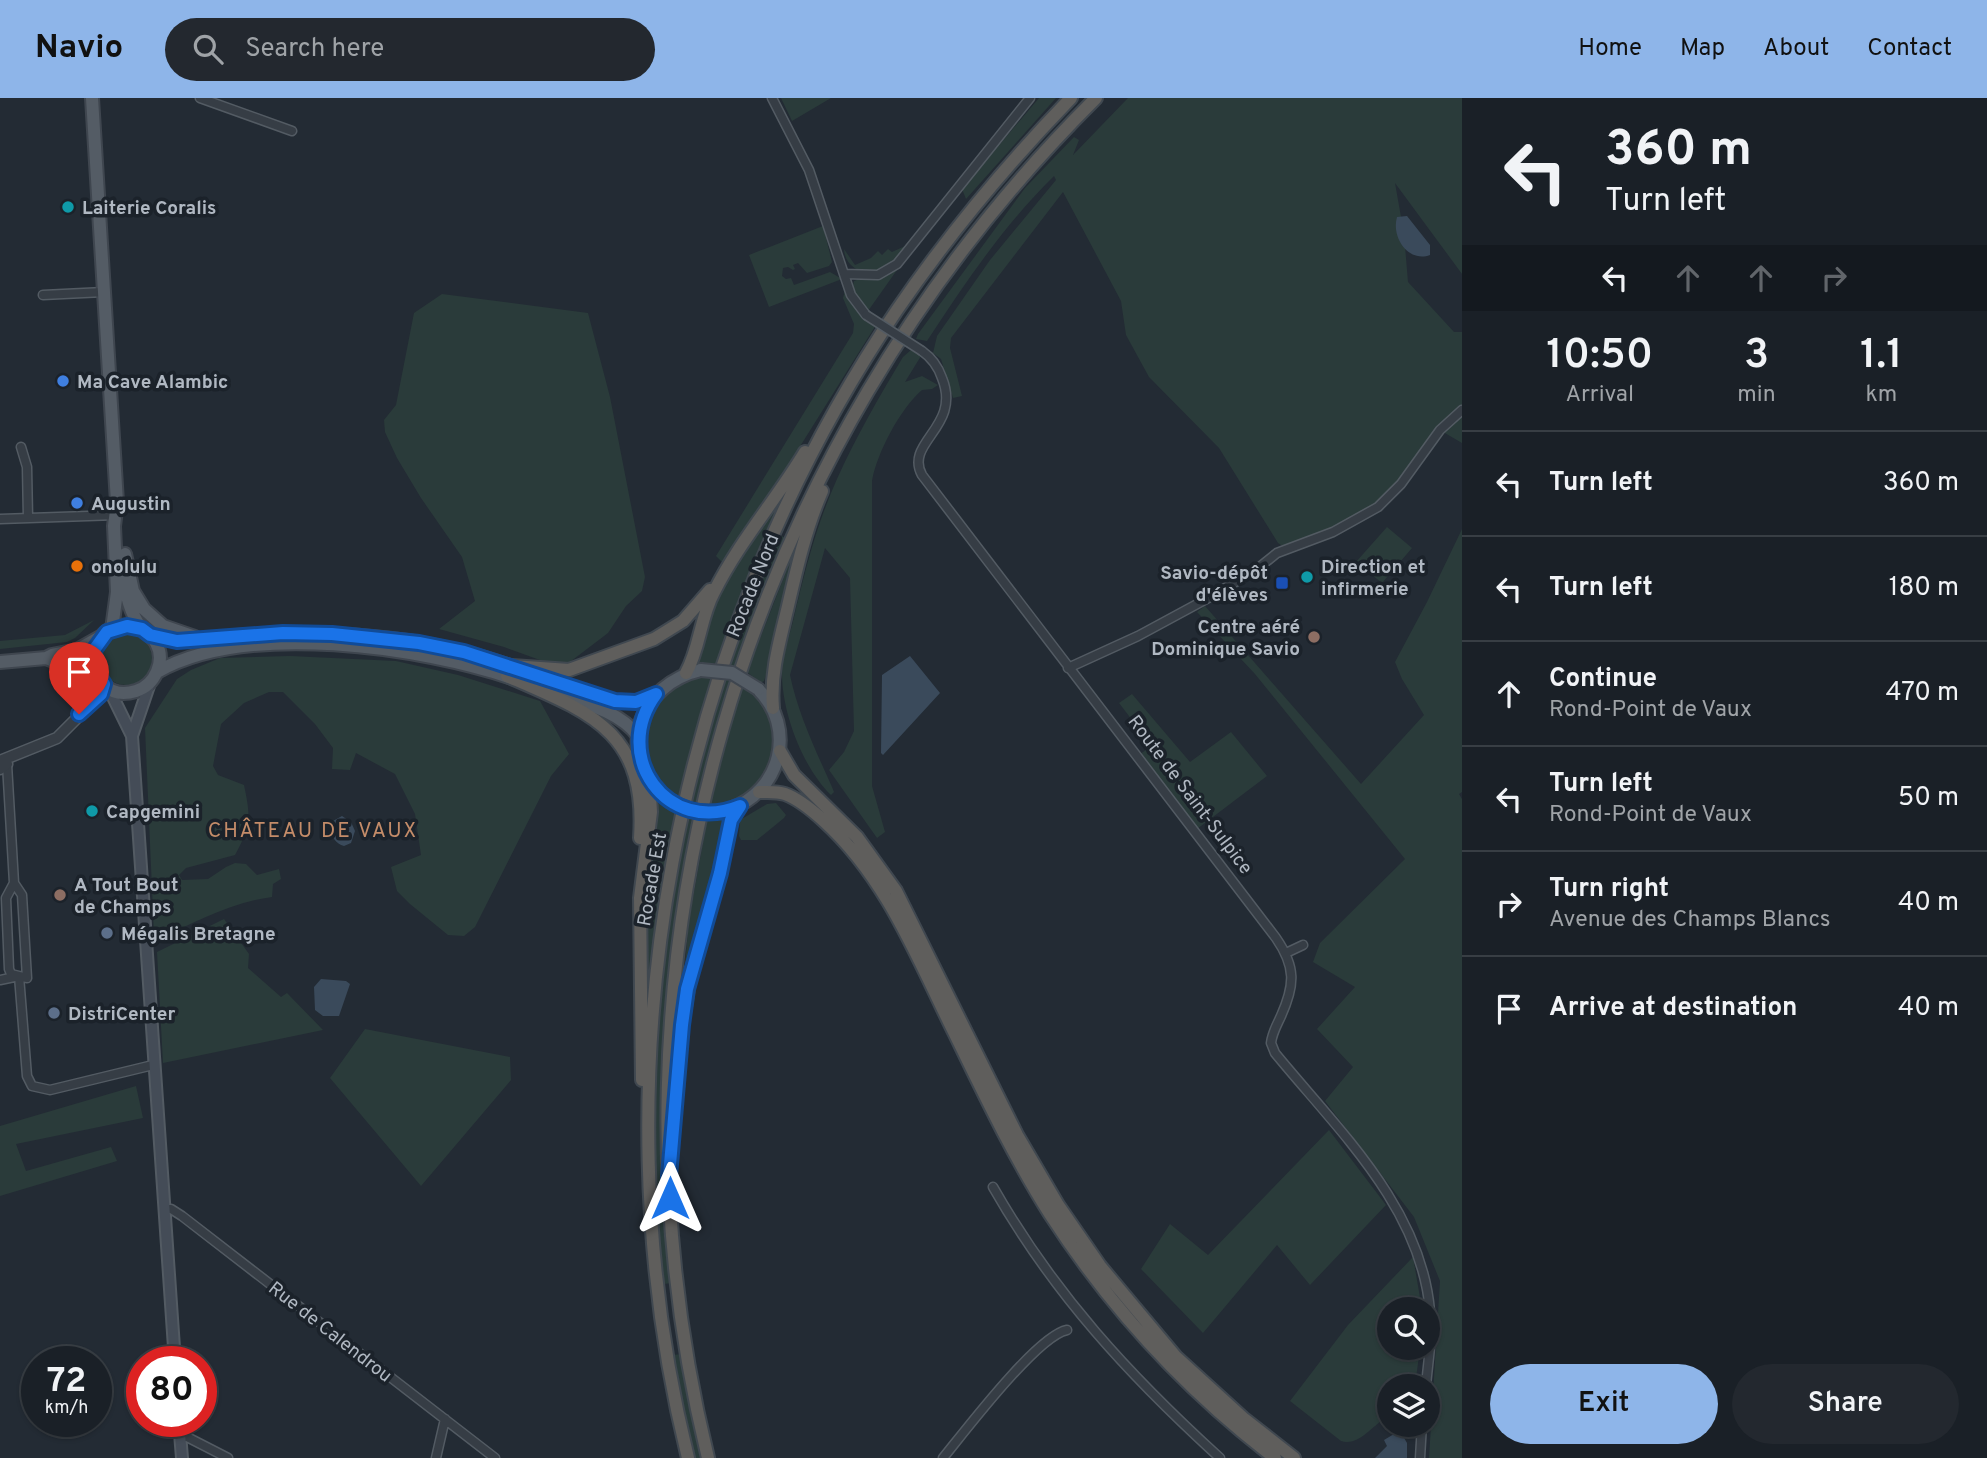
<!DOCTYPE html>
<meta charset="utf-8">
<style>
body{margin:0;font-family:Overpass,sans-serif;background:#23282f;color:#f1f3f6;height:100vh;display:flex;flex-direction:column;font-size:26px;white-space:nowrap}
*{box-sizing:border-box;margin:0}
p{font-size:23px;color:#9fa3a7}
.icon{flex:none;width:38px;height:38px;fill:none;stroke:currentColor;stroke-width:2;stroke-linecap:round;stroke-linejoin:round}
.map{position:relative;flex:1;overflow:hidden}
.drawer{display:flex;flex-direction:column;background:#1a2027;width:525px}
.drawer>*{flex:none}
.banner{background:#1a2027;color:#f1f3f6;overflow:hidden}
.tools{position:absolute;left:1377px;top:1199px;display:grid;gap:14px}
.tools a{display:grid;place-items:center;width:63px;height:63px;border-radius:50%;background:#1a2027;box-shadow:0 2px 5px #0004,0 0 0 2px #383e44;font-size:35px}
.speed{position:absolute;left:21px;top:1248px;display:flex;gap:14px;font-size:35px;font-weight:700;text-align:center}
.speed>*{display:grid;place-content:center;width:91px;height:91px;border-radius:50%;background:#1a2027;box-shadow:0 2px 5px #0004,0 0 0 2px #383e44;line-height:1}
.speed small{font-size:18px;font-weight:400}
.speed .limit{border:10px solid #d22;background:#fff;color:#111}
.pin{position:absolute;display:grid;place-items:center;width:60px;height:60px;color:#fff;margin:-72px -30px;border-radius:50% 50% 50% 0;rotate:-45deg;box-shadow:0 0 7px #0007}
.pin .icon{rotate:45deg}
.me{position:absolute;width:77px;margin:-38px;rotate:0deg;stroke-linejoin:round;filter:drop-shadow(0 0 5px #0008)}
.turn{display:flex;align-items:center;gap:24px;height:147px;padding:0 28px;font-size:32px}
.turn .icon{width:91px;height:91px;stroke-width:2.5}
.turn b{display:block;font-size:49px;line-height:60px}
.lanes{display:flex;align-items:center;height:66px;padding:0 28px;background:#0003;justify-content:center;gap:35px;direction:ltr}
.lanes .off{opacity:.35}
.eta{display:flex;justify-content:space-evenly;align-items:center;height:119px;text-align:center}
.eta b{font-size:42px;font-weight:600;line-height:49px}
.primary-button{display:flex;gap:14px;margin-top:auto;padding:14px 28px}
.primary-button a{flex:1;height:80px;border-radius:42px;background:#8eb5e9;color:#111;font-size:28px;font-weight:600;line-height:80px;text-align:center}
.primary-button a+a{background:#23282f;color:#f1f3f6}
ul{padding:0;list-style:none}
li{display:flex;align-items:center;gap:21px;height:105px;padding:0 28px;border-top:2px solid #383e44}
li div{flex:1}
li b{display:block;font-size:26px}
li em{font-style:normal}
header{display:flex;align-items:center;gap:42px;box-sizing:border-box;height:98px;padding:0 35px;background:#8eb5e9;color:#111}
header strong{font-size:33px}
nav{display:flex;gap:38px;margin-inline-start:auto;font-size:24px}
.search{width:490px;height:63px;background:#23282f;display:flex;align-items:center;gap:18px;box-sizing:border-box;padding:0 24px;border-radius:38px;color:#9fa3a7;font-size:26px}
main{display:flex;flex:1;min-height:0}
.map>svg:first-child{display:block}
</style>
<header>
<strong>Navio</strong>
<div class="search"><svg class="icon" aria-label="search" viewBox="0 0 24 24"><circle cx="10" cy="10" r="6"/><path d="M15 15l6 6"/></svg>Search here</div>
<nav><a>Home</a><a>Map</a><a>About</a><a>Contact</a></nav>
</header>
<main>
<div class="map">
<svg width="1462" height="1360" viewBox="0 0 1462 1360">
<rect width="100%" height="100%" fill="#232b34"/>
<!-- green -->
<path fill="#2a3b3a" d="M781 0H831L792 23Z
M1039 0H1056L966 101 962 91Z
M1128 0H1462V176L1395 85 1404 136 1408 184 1454 234H1462V345L1438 331C1419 356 1401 387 1377 407 1355 425 1311 439 1284 449L1278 445 1219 350 1149 279 1126 237 1121 203 1063 94 951 240 950 250 962 298 953 300 941 261 933 255 937 238 990 162 1056 82 1054 78C1004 127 965 185 927 243L916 241 918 236 1025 90 1074 39 1079 42 1073 57Z
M823 128 832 164 829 168 807 175 798 165 793 167 795 171 793 172 788 169 783 170 782 178 786 181 791 180 794 187 830 174 842 181 769 209 749 157Z
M905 148C900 155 894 165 887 170 869 181 845 172 844 151L855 167 871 160 878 153 882 157 888 151 892 154Z
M902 165 868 213C860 204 850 195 854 183Z
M845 193 854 207 876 227 789 366 722 464 716 458 853 235 854 226 843 200Z
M442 196 588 215 610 299 645 479 642 493 626 508 608 535 562 570 504 549 439 531 475 503 462 459 421 400 397 360 385 334 384 322 396 307 414 215Z
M911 252 921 258 905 284 922 278 938 287 932 291 922 292C900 311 877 355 872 383V688L885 734 877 740 829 672 844 654 854 633 850 480 825 450 790 577C798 616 816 653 832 689L834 694 831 697C803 670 782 615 782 576 782 558 790 537 794 519 805 472 817 425 837 381 856 339 879 299 903 259Z
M774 408 777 410 737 505 716 565H699L697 562 716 498Z
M1387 429 1412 450 1382 485 1356 464Z
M1462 431V694L1459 696 1462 701V1360H1429L1440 1183 1414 1119 1325 1003 1353 969 1317 931 1355 889 1313 864 1320 845 1405 761 1255 576 1197 514 1205 508 1361 686 1424 617 1402 581 1395 564 1427 504Z
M801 435 770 566 764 583 761 585 747 574Z
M779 437 786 440 759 503 736 569 728 567Z
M94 522 75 540 67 544 0 551V543L65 537Z
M100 561a26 26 0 1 1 52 0a26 26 0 1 1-52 0Z
M290 558 396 563 458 577 540 603 569 656 551 678 475 829 464 838 448 837 410 806 397 793 391 769 421 757 415 716 395 676 356 655 350 672 332 671 333 650 315 626 283 594H269L244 605 221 626 213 668 218 677 244 687C251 720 251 727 235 757L186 770 179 777 182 782 208 781 226 769 235 765 246 766 257 777 279 771 281 781 273 786 272 799C232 804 196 824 160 840L154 837 145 630 177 581 191 572 220 560Z
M712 578 678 699C644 681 630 635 659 603 664 598 669 591 675 588 687 581 699 579 712 578Z
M724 580 731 582 697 707 690 705Z
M742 587C748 591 756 595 760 600 783 627 776 672 750 694 739 704 724 706 710 707Z
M1132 596 1190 664 1231 634 1267 678 1197 731 1140 656 1152 648 1119 605Z
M660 705 675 714 659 800 645 921 643 816 656 707Z
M776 705 786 717 784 720 757 742H741L739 738 740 722 767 706Z
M687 719 694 720C664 875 657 1029 672 1185L664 1186C656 1101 651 1015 657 930 663 859 674 789 687 719Z
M723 720 725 721 722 746 681 911 689 822 707 722Z
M224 821 249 856 248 870 281 899 287 895 323 932 163 965 157 854Z
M365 931 510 959 511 982 421 1088 330 980Z
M136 988 143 1020 16 1046 26 1073 111 1049 117 1063 0 1098V1028Z
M1329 1032 1386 1107 1310 1187 1277 1147 1203 1235 1141 1171 1170 1126 1208 1157Z
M1413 1159 1422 1211H1390V1250H1420L1415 1288H1390L1389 1318C1373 1326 1359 1349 1341 1343L1290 1303 1348 1227Z
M682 1256 702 1360H694L673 1257Z"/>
<!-- water -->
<path fill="#3a4a5b" d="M1407 118 1430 147V157C1409 165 1391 140 1397 119Z
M910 558 940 595 883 657 881 655 882 577Z
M342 718 351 724 355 733 351 745 344 748C333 745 329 734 333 723Z
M321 881 346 883 350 886 339 918H323L315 912 314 889Z
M1394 1336 1403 1338 1407 1345V1360H1375L1387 1348 1384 1342Z"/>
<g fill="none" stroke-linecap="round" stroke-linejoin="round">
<defs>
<path id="minor" d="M200 0 292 33
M772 0 809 72 851 197 866 217
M845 176 878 177 897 166 1030 0
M43 197 104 194
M922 253C932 260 938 268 942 280 962 329 904 344 922 377L1276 840C1296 869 1295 887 1281 918 1277 927 1272 935 1271 945L1275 955C1338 1032 1421 1109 1430 1213 1433 1238 1428 1263 1426 1288
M21 349 27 369 28 420
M0 421 117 417
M1068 570 1138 538 1212 498 1257 471 1277 455 1333 434 1378 409 1401 386 1440 332 1462 312
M7 666 14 785 6 800 9 871 11 876 27 880 22 797 14 785
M1286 855 1303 847
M19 878 27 978 32 988 50 992 153 967
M0 882 19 878
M993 1089C1054 1196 1129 1277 1220 1360
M165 1111H171L182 1118 495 1360
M180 1339H187L228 1360
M436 1360 445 1321
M943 1360C965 1333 1037 1238 1067 1232
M1420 1360 1422 1326"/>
<path id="tertiary" d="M0 663 57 640 101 596 104 586
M0 671 7 666 5 661"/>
<path id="secondary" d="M108 589 132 638 175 1264
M132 638 150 585
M179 1323 182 1360"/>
<path id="primary" d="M92 0 117 404 114 428 117 494 112 531
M125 456 133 493 144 511 163 528 195 539
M124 479C125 496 131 516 141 530 145 535 152 538 156 545 166 563 155 587 136 593 80 610 79 508 142 531
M150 537C184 547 215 539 250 537 291 535 332 535 373 539 421 543 467 553 513 569 547 580 580 595 615 603L636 604 656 596
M46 560 99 581
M0 564 46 560 52 557 77 552 102 538
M157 574C246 523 421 549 515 581
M556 595C582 604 621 614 638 638
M662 697C615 652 640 586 701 572
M730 711C781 693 797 630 758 591"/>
<path id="trunk" d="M512 568 569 572 654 541 683 523 710 492
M686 575C700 550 700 520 714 494 739 444 776 402 805 354
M507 578C592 615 647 634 640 740
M773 610C770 575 780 542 788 508 797 469 806 430 822 393
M780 653 794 677 857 739 896 793 1017 1037 1058 1107 1100 1168 1176 1259 1243 1320 1294 1360
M759 694C768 694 776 693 785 696 799 701 813 713 824 723 888 781 918 862 956 938 985 998 1014 1059 1050 1116 1110 1209 1186 1292 1275 1360
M642 982 640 800 651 714 649 682
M677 991 682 927 690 878 720 775 731 722 740 707
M688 1360C592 972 673 542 897 212 949 136 1007 66 1071 0
M708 1360C588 869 739 355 1096 0"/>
</defs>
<!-- minor casing -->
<use href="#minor" stroke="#535b63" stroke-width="11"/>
<!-- tertiary casing -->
<use href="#tertiary" stroke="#535b63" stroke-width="13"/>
<!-- secondary casing -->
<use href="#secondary" stroke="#535b63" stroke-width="14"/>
<!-- primary casing -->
<use href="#primary" stroke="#3f464f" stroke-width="16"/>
<!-- trunk casing -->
<use href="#trunk" stroke="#404850" stroke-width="16"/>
<!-- minor -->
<use href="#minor" stroke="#363d45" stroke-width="8"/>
<!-- tertiary -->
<use href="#tertiary" stroke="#363d45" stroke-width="10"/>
<!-- secondary -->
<use href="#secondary" stroke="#444c57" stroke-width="10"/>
<!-- primary -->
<use href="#primary" stroke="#545c65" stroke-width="12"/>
<!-- trunk -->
<use href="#trunk" stroke="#5f5e5c" stroke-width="12"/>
<defs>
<path id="minor-bridge" d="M866 217 922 253"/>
<path id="primary-bridge" d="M701 572 732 575 758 591
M662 697C682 712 702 717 726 712"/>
</defs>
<!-- minor-bridge casing -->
<use href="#minor-bridge" stroke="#535b63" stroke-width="11" stroke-linecap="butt"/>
<!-- primary-bridge casing -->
<use href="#primary-bridge" stroke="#3f464f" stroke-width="16" stroke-linecap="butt"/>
<!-- minor-bridge -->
<use href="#minor-bridge" stroke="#363d45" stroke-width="8"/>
<!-- primary-bridge -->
<use href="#primary-bridge" stroke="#545c65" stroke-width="12"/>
</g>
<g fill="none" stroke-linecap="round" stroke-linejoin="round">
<defs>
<path id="route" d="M79 616 101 596 104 586 95 572 94 552 107 534 127 528 142 531 150 537 177 543 283 535 332 536 419 545 464 554 615 603 636 604 656 596C610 658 667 738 740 708L731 722 720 775 687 891 682 927 669 1078 670 1100"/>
</defs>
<!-- route casing -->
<use href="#route" stroke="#114b97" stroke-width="18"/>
<!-- route -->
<use href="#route" stroke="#1a73e8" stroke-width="12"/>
</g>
<!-- markers -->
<g fill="#0f9aa8" stroke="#1b222a" stroke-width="2.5">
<circle cx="68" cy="109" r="7"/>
<circle cx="1307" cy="479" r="7"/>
<circle cx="92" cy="713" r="7"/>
</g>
<g fill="#3f7fe0" stroke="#1b222a" stroke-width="2.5">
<circle cx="63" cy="283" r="7"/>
<circle cx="77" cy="405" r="7"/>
</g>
<circle fill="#e8710a" stroke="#1b222a" stroke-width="2.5" cx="77" cy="468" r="7"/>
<rect fill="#1a4fb4" stroke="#1b222a" stroke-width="2.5" x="1275" y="478" width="14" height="14" rx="3.5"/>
<g fill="#8d6e63" stroke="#1b222a" stroke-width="2.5">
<circle cx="1314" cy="539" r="7"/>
<circle cx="60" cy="797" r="7"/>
</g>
<g fill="#5c6f8a" stroke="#1b222a" stroke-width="2.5">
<circle cx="107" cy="835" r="7"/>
<circle cx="54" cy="915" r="7"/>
</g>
<g text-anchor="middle" stroke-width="7" stroke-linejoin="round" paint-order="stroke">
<!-- poi labels -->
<g font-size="19" font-weight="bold" fill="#b0b8c2" stroke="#1b222a" text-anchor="start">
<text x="82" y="116">Laiterie Coralis</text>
<text x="77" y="290">Ma Cave Alambic</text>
<text x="91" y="412">Augustin</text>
<text x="91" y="475">onolulu</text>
<text x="1321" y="475">Direction et<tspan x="1321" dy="22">infirmerie</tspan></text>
<text x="1268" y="481" text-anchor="end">Savio-dépôt<tspan x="1268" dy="22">d'élèves</tspan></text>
<text x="1300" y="535" text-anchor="end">Centre aéré<tspan x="1300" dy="22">Dominique Savio</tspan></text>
<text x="106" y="720">Capgemini</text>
<text x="74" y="793">A Tout Bout<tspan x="74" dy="22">de Champs</tspan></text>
<text x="121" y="842">Mégalis Bretagne</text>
<text x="68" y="922">DistriCenter</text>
</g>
<!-- street labels -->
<g font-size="19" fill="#b0b8c2" stroke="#1b222a">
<text transform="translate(752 487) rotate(-68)" y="7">Rocade Nord</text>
<text transform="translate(1191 696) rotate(53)" y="7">Route de Saint-Sulpice</text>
<text transform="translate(651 781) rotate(-80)" y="7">Rocade Est</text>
<text transform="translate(331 1233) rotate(38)" y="7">Rue de Calendrou</text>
</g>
<!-- neighbourhood labels -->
<g font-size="21" letter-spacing="2" fill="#c48c69" stroke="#1b222a">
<text x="313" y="739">CHÂTEAU DE VAUX</text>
</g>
</g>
</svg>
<div class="tools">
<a><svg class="icon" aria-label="search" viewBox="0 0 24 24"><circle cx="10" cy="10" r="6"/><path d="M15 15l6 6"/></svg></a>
<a><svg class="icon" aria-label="layers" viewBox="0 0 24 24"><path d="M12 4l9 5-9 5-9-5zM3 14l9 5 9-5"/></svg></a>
</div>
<div class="speed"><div>72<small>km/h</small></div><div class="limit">80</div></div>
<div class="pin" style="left:79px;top:616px;background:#d93025"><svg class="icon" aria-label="arrive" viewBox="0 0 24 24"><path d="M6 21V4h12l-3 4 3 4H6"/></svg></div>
<svg class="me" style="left:670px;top:1100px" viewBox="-20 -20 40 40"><path d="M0-17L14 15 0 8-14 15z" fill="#1a73e8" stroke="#fff" stroke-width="4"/></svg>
</div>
<section class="drawer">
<div class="banner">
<div class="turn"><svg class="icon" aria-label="left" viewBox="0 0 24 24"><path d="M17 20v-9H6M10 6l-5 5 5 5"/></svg><div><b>360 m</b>Turn left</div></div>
<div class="lanes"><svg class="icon" aria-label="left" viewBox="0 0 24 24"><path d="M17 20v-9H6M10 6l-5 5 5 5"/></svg><svg class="icon off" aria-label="ahead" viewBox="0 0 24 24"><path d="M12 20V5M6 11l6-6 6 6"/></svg><svg class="icon off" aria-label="ahead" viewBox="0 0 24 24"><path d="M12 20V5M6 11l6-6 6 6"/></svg><svg class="icon off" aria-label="right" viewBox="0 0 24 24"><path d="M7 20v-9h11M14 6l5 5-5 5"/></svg></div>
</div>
<div class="eta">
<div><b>10:50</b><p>Arrival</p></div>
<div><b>3</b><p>min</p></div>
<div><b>1.1</b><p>km</p></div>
</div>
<ul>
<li><svg class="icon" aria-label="left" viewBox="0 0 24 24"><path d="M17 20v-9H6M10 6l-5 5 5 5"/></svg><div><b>Turn left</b></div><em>360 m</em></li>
<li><svg class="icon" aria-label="left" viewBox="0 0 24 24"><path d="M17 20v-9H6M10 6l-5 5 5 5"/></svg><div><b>Turn left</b></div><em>180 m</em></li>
<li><svg class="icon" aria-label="ahead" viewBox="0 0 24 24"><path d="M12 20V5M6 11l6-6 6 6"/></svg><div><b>Continue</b><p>Rond-Point de Vaux</p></div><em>470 m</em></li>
<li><svg class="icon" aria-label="left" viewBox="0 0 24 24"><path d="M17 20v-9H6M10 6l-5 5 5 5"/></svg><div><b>Turn left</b><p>Rond-Point de Vaux</p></div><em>50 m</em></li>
<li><svg class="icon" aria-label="right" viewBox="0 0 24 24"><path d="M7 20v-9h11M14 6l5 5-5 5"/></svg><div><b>Turn right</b><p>Avenue des Champs Blancs</p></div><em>40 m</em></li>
<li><svg class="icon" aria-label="arrive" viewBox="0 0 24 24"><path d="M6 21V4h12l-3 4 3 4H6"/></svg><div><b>Arrive at destination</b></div><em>40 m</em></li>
</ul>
<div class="primary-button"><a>Exit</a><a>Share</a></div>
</section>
</main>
